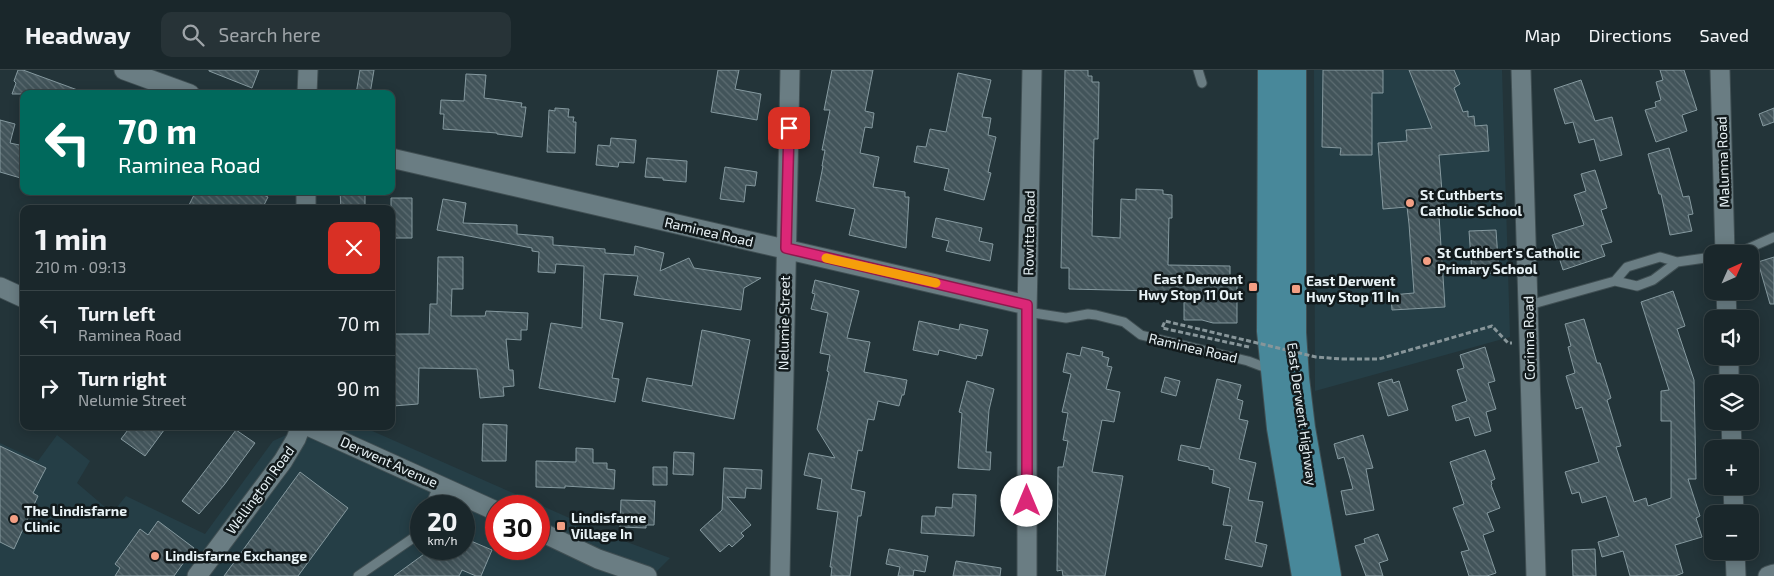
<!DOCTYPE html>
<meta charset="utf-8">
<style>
body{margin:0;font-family:"Exo 2",sans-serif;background:#273337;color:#f1f3f6;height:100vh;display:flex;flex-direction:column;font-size:19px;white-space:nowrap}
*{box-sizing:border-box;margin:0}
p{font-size:16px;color:#9fa5a9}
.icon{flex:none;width:28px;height:28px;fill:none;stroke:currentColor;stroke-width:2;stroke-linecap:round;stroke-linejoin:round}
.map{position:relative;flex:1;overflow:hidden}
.sheet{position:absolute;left:20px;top:135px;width:375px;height:225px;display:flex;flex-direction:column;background:#1a272b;border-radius:10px;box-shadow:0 2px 12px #0003,0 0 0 1px #384447}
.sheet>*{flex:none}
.banner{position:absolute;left:20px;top:20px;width:375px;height:105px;border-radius:10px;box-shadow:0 2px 12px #0003,0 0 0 1px #384447;background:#00695c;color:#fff;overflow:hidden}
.needle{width:32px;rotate:45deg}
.tools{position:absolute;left:1704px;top:175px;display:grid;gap:10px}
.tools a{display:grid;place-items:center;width:55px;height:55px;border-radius:10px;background:#1a272b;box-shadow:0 2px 12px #0003,0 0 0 1px #384447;font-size:25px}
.speed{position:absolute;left:410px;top:425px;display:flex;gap:10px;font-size:25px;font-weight:700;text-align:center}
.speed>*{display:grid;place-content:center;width:65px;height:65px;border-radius:50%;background:#1a272b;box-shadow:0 2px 12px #0003,0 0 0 1px #384447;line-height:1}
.speed small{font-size:12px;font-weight:400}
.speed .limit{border:8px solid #d22;background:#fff;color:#111}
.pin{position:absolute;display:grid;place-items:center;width:42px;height:42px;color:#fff;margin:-21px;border-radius:10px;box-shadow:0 2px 8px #0006}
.me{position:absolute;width:55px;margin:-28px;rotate:0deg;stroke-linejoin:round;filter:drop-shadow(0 0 4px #0008)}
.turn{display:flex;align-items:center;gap:18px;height:105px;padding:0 15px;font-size:22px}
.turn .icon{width:65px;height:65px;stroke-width:2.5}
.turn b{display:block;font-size:35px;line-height:42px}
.round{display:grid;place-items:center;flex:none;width:52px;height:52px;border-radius:10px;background:#273337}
.head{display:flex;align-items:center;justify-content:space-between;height:85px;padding:0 15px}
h1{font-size:30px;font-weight:700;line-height:38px}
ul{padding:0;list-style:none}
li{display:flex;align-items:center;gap:15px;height:65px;padding:0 15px;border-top:1px solid #384447}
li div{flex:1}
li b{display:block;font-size:19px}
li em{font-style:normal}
header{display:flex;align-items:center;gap:30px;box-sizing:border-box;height:70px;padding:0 25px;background:#1a272b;border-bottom:1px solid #384447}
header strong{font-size:24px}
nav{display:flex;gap:28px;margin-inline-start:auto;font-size:18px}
.search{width:350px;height:45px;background:#273337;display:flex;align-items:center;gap:12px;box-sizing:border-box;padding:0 18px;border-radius:10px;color:#9fa5a9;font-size:19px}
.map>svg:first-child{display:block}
</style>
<header>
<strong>Headway</strong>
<div class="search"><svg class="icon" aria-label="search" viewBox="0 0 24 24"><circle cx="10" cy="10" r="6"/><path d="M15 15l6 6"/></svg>Search here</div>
<nav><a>Map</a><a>Directions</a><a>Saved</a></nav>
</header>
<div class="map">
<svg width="1774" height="506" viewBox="0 0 1774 506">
<defs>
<pattern id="building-back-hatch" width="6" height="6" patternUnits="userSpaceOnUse" patternTransform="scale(1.25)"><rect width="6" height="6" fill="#42545a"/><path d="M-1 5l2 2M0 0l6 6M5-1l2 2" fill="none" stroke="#5d6d72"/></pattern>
</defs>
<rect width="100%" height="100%" fill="#233439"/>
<!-- built -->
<path fill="#253e46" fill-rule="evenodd" d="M1314 0H1502L1510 267 1315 321Z
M306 356H361L608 465 670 488 652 506H0V373L38 391 57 365 90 391 77 413 112 443 126 426 205 464 273 371ZM421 436H464V479H421ZM496 436H539V479H496Z"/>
<!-- building -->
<path fill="url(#building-back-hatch)" stroke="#85999f" d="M18 0H23L83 22V24H12L16 13 14 11Z
M209 0H259L252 18 209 1Z
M360 0H374L370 24H356Z
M718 0H739L735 19 761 24 757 50 711 42Z
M832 0H873L865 41 874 43 872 58 865 57 860 83 879 87 873 117 905 122V127H909L906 178 849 165 855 139 816 131 823 96H822L825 80H822L830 40H824Z
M1065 0H1088V6H1092V12H1099L1098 69H1094L1092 166 1120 168 1121 129 1136 130V119L1163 120V124L1172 125V148H1169L1168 195 1230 196V211H1237V253H1213L1202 250H1184V224H1155V221L1069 219V198H1061Z
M1323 0H1383V23H1372V85H1340L1341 78 1322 77Z
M1409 0H1454L1460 14 1454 18 1463 42 1468 41V47L1474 46 1475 56 1487 55 1489 81 1439 85 1444 146H1439L1445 237 1392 240 1391 225 1414 223 1409 154 1407 137 1383 139 1378 73 1407 71 1406 60 1432 58Z
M1660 0H1684L1697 40 1682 45 1687 61 1656 72 1645 40 1656 37 1655 32 1661 30 1656 12 1663 10Z
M958 3 991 10 982 47 991 48 988 65 996 67 988 102 991 103 984 130 944 120 949 99 914 92 917 76 926 77 930 59 946 62Z
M466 4 486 5 484 28 522 33 521 37H526L522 67 497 64V63L443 59 444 44H440L441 30 464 31Z
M1581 10 1595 51 1612 47 1622 85 1600 91 1594 69 1579 73 1573 52 1565 54 1554 19Z
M555 38 569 39 568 47H574L573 52H576L575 83 547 82 549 40 555 41Z
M1774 38V52L1763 56 1759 44Z
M0 50 15 54 10 73 24 76V109L0 102Z
M611 68 636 70 634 93 619 92 618 97 596 95 598 75 610 76Z
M1669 78 1683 127 1689 126 1693 144 1688 145 1692 161 1670 165 1661 124H1659L1648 84Z
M647 88 687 91 686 112 663 110V108L645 107Z
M725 97 757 102 755 116 746 115 744 132 720 129Z
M1595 100 1607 138 1601 140 1612 172 1601 175 1605 186 1563 200 1552 165 1584 155 1574 125 1586 121 1581 104Z
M196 121H255L268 127 262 139H187Z
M340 121H365V139H341Z
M391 128H412V168H391Z
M443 129 466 133 463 153 517 155V164L553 167V175L605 179V183L634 185 635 176 664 183 660 201 689 188 694 198 761 208 744 218 741 240 634 225 638 206 604 204 600 249 623 253 612 308 619 309 615 332 539 318 551 253 582 258 584 196 556 194 555 203 538 202 539 182 532 181V178L437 160Z
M936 148 982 158 979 171 993 174 990 191 946 181 949 171 932 167Z
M1496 160 1499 203 1472 204 1469 161Z
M438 187H463V219H452L451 246H485L486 241 528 243 527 260H521V270L506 269 509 300H513L514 316 503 317 504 326 480 328 477 299 419 298 418 334 393 336V264H429L430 234H437Z
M1774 187V234H1770L1758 192Z
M815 210 859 221 847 268 870 272 864 302 907 310 904 325H902L899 336 878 331 874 350 868 349 862 381 858 380 851 419 865 422 861 446H858L850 506H831L832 497H830L838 442 817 439 822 409 804 405 809 383 835 388 817 359 829 302 827 301 830 285 820 283 828 243 811 239 815 224 812 223Z
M1673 221 1685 256 1677 259 1694 310 1696 409H1688L1700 446 1696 448 1702 467 1675 475 1683 503 1675 506H1630L1623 481 1602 487 1598 472 1619 466 1606 426 1582 433 1579 422 1572 424 1565 402 1599 392 1582 337 1576 339 1566 306 1575 303 1568 277 1571 276 1565 254 1584 249 1597 293H1600L1611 328 1607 330 1621 376 1616 377 1634 432 1646 428 1648 436 1671 428V351H1661V321L1669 320 1641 232Z
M919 251 959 260 960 254 988 260 982 286 977 285 976 289 939 280 938 285 913 280Z
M702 260 750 270 734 349 642 331 647 308 692 316Z
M1082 277 1103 282 1102 286 1109 288 1107 296 1112 297 1106 319 1120 322 1114 352 1102 350 1092 402 1123 406 1105 506H1063L1062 500 1057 501 1058 397H1063L1068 371 1063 370 1068 343 1062 342 1071 304 1063 302 1067 283 1080 286Z
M1485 277 1495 311 1488 313 1496 339 1486 342 1491 361 1475 366 1469 347 1456 351 1452 336 1467 331 1457 300 1464 298 1460 285Z
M1165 307 1180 311 1176 326 1161 322Z
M1217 309 1241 315 1237 329 1243 331 1239 349 1248 351 1239 389 1256 393 1248 430 1263 432 1255 472 1267 475 1262 497 1225 489 1232 456 1223 455 1230 418 1212 413 1214 400 1209 399V397L1178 390 1181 375 1200 379Z
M1392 309 1393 313 1399 311 1408 340 1388 346 1378 313Z
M967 311 994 319 989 340 986 382H991L990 400 958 398 962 343 959 342Z
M483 354 507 355 506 391H482Z
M131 356H167L145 386 121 369Z
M236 360 255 373 224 415 199 444 182 431Z
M1363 365 1373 398 1366 399 1374 440 1346 445 1341 421 1353 419 1344 387 1338 389 1334 374Z
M0 376 46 398 33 423 38 426 14 479 0 472Z
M576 378 593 379V393H607V399L615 400 614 419 565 416V418L536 417V391L576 392Z
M1485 380 1495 409 1491 411 1492 414 1491 415 1500 438 1487 443 1494 461 1483 465 1496 503 1487 506H1469L1461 482 1469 480 1453 438 1464 434 1450 392Z
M674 382 694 383 693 405 673 404Z
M653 397H667V415H653Z
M724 398 762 400 761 419 746 418 745 428 727 427 751 455 741 463 744 466 732 477 729 474 720 482 700 460 722 440Z
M300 402 348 438 298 506H224Z
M953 424 976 425 974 466 921 463 922 446H935L936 437 952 438Z
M621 430 655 431 654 455H646V458L620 457Z
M158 451 194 478 174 506H115L120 498 115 494 140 459 148 465Z
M1378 464 1388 490 1379 493 1383 506H1366L1355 476 1365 473 1364 469Z
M464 468 492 480 481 506H476L462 500 459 506H394L431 479H464Z
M889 479 928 486 925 502 914 500 913 506H898L900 497 886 494Z
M1595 479 1596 506H1573L1572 480Z
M956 491 1001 498 1000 506H953Z"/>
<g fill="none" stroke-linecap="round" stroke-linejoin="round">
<defs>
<path id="service" d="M1198 0 1202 13
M1729 184 1747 179 1774 167
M1615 211 1637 216 1653 210 1677 192
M1529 235 1615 211 1627 197 1660 187 1677 192 1712 187
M1027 242 1066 248 1088 244 1096 245 1124 252 1141 265 1248 291 1272 300
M430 436 439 414
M358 506 419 464 421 457"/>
<path id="minor" d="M124 0 190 24
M1521 0 1536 506
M1720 0 1725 184
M307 24 308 0
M391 88 1027 235
M306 121V139
M0 217 24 228
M1726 221 1727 249
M1729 286V314
M1731 351 1732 379
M308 356 496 441
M1733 416 1734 444
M539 461 598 489 647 506
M1735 481 1736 506
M197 506 283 391 296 369 301 356
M780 506 790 0
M1027 506V242L1032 0
M1768 506 1774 504"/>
<path id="primary" d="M1272 0 1271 261 1281 358 1306 506
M1292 0V263L1295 308 1301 358 1327 506"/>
</defs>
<!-- service casing -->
<use href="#service" stroke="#404f53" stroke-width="11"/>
<!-- minor casing -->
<use href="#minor" stroke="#404f53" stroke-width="21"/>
<!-- primary casing -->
<use href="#primary" stroke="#404f53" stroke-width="30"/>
<!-- path -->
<path stroke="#88969a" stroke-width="3" stroke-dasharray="5 2.5" stroke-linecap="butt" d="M1342 289H1379L1492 256 1508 273H1512"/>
<!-- service -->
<use href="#service" stroke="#6a7d83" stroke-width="9"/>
<!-- minor -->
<use href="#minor" stroke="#6a7d83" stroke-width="19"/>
<!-- primary -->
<use href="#primary" stroke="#48889a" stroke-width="28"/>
<!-- path-bridge -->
<path stroke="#88969a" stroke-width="3" stroke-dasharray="5 2.5" stroke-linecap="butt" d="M1249 277 1162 258 1165 251 1316 287 1342 289"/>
</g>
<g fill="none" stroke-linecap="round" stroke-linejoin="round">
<defs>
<path id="route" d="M789 58 786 178 1027 235V431"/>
</defs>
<!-- route casing -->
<use href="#route" stroke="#8e194d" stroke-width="12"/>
<!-- route -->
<use href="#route" stroke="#db2777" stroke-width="9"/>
<!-- slow -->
<path stroke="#f59e0b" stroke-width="9" d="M826 188 936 213"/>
</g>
<!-- markers -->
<g fill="#f39f84" stroke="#121a1c" stroke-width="2">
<circle cx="1410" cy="133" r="5"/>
<circle cx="1427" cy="191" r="5"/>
<rect x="1248" y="212" width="10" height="10" rx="2.5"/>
<rect x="1291" y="214" width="10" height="10" rx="2.5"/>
<circle cx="14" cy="449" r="5"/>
<rect x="556" y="451" width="10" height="10" rx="2.5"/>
<circle cx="155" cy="486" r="5"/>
</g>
<g text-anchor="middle" stroke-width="5" stroke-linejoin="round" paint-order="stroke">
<!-- street labels -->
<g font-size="14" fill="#e8f2f6" stroke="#121a1c">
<text transform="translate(1723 92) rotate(-92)" y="5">Malunna Road</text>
<text transform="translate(709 162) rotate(13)" y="5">Raminea Road</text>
<text transform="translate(1029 163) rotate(-89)" y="5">Rowitta Road</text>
<text transform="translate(784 253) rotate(-89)" y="5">Nelumie Street</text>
<text transform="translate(1529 268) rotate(-91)" y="5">Corinna Road</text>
<text transform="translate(1193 278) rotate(13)" y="5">Raminea Road</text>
<text transform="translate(1302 344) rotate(82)" y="5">East Derwent Highway</text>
<text transform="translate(389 392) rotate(24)" y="5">Derwent Avenue</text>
<text transform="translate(260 420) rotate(-54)" y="5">Wellington Road</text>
</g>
<!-- poi labels -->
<g font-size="14" font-weight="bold" fill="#e8f2f6" stroke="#121a1c" text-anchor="start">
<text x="1420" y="130">St Cuthberts<tspan x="1420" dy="16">Catholic School</tspan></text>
<text x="1437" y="188">St Cuthbert's Catholic<tspan x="1437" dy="16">Primary School</tspan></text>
<text x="1243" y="214" text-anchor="end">East Derwent<tspan x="1243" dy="16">Hwy Stop 11 Out</tspan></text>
<text x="1306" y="216">East Derwent<tspan x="1306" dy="16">Hwy Stop 11 In</tspan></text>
<text x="24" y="446">The Lindisfarne<tspan x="24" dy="16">Clinic</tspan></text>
<text x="571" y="453">Lindisfarne<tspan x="571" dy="16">Village In</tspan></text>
<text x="165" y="491">Lindisfarne Exchange</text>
</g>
</g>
</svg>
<div class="tools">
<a><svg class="needle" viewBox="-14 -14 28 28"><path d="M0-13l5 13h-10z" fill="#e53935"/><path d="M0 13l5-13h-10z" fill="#9fa5a9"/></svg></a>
<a><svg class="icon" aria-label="sound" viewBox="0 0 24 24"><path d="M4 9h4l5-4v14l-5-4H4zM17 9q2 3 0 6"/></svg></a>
<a><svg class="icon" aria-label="layers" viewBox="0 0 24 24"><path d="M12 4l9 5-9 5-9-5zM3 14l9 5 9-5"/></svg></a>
<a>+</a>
<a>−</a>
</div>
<div class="speed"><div>20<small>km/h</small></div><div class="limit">30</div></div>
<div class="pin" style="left:789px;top:58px;background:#d93025"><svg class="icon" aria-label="arrive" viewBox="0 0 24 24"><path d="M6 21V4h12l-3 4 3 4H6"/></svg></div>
<svg class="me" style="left:1027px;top:431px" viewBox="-20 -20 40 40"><circle r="19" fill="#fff"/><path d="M0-13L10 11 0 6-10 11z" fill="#db2777"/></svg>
<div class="banner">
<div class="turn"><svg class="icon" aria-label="left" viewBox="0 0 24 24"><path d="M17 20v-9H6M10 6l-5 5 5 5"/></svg><div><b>70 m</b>Raminea Road</div></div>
</div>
<section class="sheet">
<div class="head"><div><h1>1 min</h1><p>210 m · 09:13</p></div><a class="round" style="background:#d93025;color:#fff"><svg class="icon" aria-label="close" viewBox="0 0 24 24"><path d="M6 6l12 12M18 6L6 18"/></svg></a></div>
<ul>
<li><svg class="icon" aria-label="left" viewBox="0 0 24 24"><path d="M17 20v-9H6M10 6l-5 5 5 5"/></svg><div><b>Turn left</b><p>Raminea Road</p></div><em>70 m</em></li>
<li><svg class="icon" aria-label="right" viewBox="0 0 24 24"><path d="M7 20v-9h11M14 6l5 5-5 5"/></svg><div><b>Turn right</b><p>Nelumie Street</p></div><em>90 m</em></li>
</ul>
</section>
</div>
